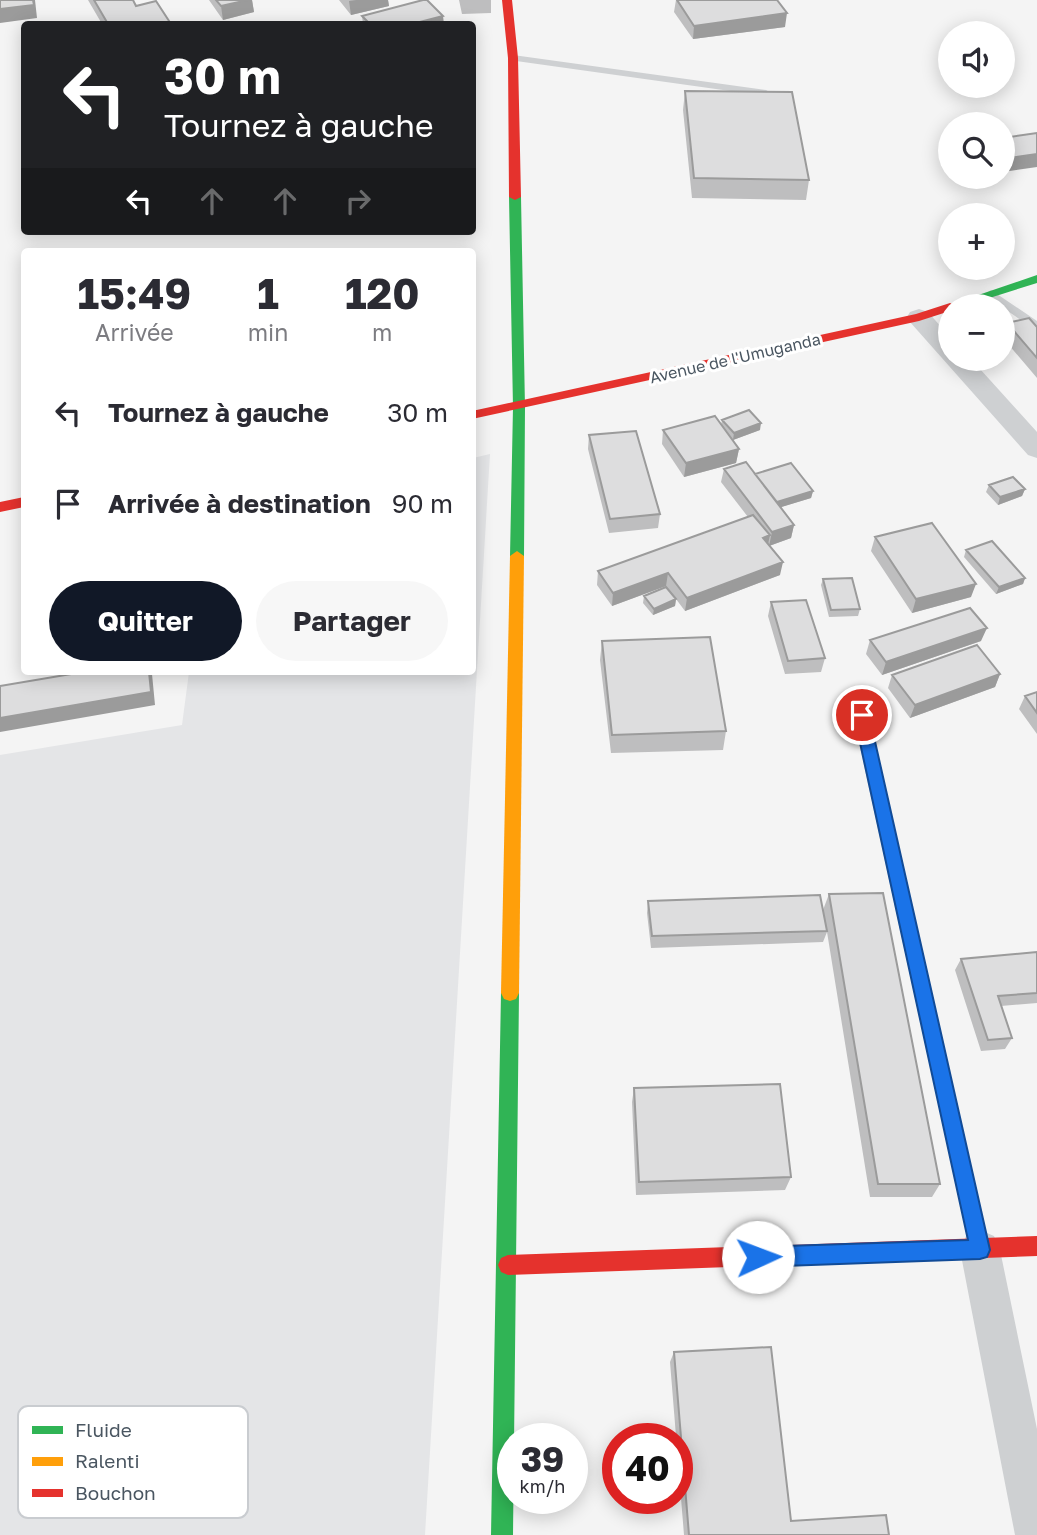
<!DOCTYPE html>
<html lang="fr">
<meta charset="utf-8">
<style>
body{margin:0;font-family:"Golos Text",sans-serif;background:#f7f7f7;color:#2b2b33;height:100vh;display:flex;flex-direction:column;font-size:26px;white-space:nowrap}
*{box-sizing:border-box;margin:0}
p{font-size:23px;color:#7c7c81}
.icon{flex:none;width:38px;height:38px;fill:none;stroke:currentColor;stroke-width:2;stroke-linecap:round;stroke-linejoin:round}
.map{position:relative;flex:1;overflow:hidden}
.details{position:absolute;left:21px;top:248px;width:455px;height:427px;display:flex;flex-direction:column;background:#fff;border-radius:7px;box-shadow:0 4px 18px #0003}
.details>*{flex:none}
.hud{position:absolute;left:21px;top:21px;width:455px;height:214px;border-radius:7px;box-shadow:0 4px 18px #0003;background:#202124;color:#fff;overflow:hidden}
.buttons{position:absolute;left:938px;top:21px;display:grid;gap:14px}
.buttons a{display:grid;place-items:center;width:77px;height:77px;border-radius:50%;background:#fff;box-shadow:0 4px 18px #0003;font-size:35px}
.speed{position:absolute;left:497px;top:1423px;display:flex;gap:14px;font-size:35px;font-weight:700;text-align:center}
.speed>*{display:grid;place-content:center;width:91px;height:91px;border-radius:50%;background:#fff;box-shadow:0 4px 18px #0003;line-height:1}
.speed small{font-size:18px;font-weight:400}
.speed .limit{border:10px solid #d22;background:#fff;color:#111}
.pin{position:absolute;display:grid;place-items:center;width:60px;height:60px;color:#fff;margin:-30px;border:4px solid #fff;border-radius:50%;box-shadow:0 2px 7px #0007}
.me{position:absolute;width:77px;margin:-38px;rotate:88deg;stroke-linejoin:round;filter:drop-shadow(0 0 5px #0008)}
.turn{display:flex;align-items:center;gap:24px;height:147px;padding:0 28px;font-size:32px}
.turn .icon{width:91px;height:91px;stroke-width:2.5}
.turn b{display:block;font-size:49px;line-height:60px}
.lanes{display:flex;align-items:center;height:66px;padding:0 28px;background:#0003;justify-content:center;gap:35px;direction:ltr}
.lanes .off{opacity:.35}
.eta{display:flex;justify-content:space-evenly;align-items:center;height:119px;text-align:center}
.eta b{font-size:42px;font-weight:700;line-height:49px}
.cta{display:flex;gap:14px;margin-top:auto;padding:14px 28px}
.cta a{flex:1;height:80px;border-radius:42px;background:#111827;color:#fff;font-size:28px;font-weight:700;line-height:80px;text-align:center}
.cta a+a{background:#f7f7f7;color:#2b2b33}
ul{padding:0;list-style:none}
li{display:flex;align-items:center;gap:21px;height:91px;padding:0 28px}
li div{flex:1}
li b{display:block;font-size:26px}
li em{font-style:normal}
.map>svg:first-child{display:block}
</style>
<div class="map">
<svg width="1037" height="1535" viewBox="0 0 1037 1535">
<rect width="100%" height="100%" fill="#f4f4f4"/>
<!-- airport -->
<path fill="#e4e5e7" d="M490 454 425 1535H0V755L182 725 189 672H472L473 458Z"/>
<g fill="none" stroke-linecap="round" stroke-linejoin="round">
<!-- lane -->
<path fill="#ced0d2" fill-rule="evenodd" d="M513 55 766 90 771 93 766 96 509 60V56Z
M991 290 1037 321V331L987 297 985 294Z
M861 709 869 715 989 1245 986 1252 979 1255 972 1252 969 1245 853 715Z"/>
<!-- street -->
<path fill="#ced0d2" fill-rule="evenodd" d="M919 309 928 312 950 337V359H971L1037 432V458L1028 455 910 322 907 317 910 312Z
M980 1230 994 1236 1000 1250 1037 1429V1535H1015L960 1250 966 1236Z"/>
<!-- fast -->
<path fill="#30b455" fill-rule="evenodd" d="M515 194 521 197 525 407 524 556 517 561 510 556 513 407 509 197Z
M1037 275V283L964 306H950V309L946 306Z
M510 985 516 987 519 993 513 1535H491L501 993 504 987Z"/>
<!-- slow -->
<path fill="#ff9f0a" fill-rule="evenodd" d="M517 551 524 556 519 993 516 999 510 1001 504 999 501 993 510 556Z"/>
<!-- jam -->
<path fill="#e5322d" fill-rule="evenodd" d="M502 0H512L518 58 521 197 515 200 509 197 508 58Z
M950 303 956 306H950V311L919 321 472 419V411L916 314Z
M24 497V507L0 512V502Z
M1037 1236V1256L508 1275 501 1272 498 1265 501 1258 508 1255Z"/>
</g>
<!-- wall -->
<path fill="#bebebf" d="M88 0H133L136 6 171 24H102Z
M209 0H252L254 12 223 20Z
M339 0H388L389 6 351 15Z
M459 0H491V13L462 14Z
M676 0H777L785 27 693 39 674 12Z
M362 16 444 24H363Z
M685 91 809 180 806 200 692 198 683 110Z
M1007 323 1037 327V378L1003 338Z
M722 420 760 430 733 440 730 436 739 449 736 463 684 477 662 444 663 430 721 425Z
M589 435 660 514 658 528 609 533 588 449Z
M724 469 755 474 813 491 811 498 781 507 794 525 791 538 769 546 780 575 685 611 676 599 675 606 653 615 643 603 644 596 666 586 612 606 597 585 598 571 748 517 721 482Z
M989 485 1025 489 1022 496 998 505 986 492Z
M875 537 971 597 912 613 871 551Z
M966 550 1025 578 1023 584 996 594 964 557Z
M823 579 860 609 858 616 829 617 821 585Z
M771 602 825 658 821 672 785 674 768 616Z
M870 640 981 641 882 675 866 654Z
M602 641 726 731 723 750 611 753 600 660Z
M1000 674 995 687 910 718 888 688 892 675Z
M1037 692V734L1019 709 1025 696Z
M829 894 940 1184 932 1197H870L827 932 823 942 651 948 647 913 648 901 823 910Z
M1037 952V1003L1001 1006 1012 1038 1005 1049 981 1051 955 970 961 959Z
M634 1088 791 1177 785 1190 636 1195 632 1102Z
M674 1352 791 1521 889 1535H684L670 1362Z"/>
<!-- shaded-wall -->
<path fill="#9b9b9b" d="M33 0H35L37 18 0 23V9Z
M248 0H252L254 12 223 20 221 6Z
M356 0H388L389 6 351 15 349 1Z
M787 13 785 27 693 39 694 26Z
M443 16 444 24H412Z
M1037 154V167L1003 172V159Z
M761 423 760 430 733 440 734 433Z
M739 449 736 463 684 477 686 463Z
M1025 489 1022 496 998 505 1000 497Z
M813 491 811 498 775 509 776 502Z
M794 525 791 538 769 546 772 532Z
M770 535 767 549 763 538Z
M783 562 780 575 685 611 687 598Z
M668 573 666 586 612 606 613 593Z
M1025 578 1023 584 996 594 999 587Z
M976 584 971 597 912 613 916 599Z
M676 599 675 606 653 615 654 609Z
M987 628 981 641 882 675 886 662Z
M149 672H151L152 674 155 705 0 732V718Z
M1000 674 995 687 910 718 915 705Z"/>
<!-- building -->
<path fill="#ddddde" stroke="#9b9b9b" stroke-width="2" d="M0 0H33L34 5 0 9Z
M94 0H133L136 6 156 1 171 24H108Z
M216 0H248L221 6Z
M423 0H427L443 16 412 24H370L362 16Z
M677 0H777L787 13 694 26Z
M685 91 792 92 809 180 694 178Z
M1037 133V154L1003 159V138Z
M1029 318 1037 327V358L1007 323Z
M749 410 761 423 734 433 722 420Z
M715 416 739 449 686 463 663 430Z
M636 431 660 514 610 519 589 435Z
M746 462 794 525 772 532 724 469Z
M791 463 813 491 777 502 755 474Z
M1013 477 1025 489 1000 497 989 485Z
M753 515 770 535 763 538 783 562 687 598 668 573 613 593 598 571Z
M932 523 976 584 916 599 875 537Z
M992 541 1025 578 999 587 966 550Z
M852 578 860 609 831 610 823 579Z
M666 587 676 599 654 609 644 596Z
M806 600 825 658 788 661 771 602Z
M970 608 987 628 886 662 870 640Z
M710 637 726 731 612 735 602 641Z
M977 645 1000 674 915 705 892 675Z
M83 672H149L151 692 0 718V686Z
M1037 692V713L1025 696Z
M883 893 940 1184H878L829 894Z
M820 895 827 931 652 936 648 901Z
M1037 952V993L998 996 1012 1038 988 1040 961 959Z
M780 1084 791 1177 639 1182 634 1088Z
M771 1347 791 1521 886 1515 889 1535H689L674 1352Z"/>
<!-- route -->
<path fill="#1a73e8" stroke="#114b97" stroke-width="2" d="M862 708 869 715 990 1250 987 1257 980 1259 758 1267 751 1264 748 1257 751 1250 758 1247 968 1240 854 715Z"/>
<g text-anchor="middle" stroke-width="6" stroke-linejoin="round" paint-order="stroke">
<!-- far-street labels -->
<g font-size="16" fill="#4a5661" stroke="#fff">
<text transform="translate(735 358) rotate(-13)" y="6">Avenue de l'Umuganda</text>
</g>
</g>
<!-- legend -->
<rect x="18" y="1406" width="230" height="112" rx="10" fill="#fff" stroke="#c9ccd0" stroke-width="2"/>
<rect x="32" y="1426" width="31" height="8" fill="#30b455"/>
<rect x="32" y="1457" width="31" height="9" fill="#ff9f0a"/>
<rect x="32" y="1489" width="31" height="8" fill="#e5322d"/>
<g font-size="19" fill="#4a5661">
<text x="75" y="1437">Fluide</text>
<text x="75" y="1468">Ralenti</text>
<text x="75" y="1500">Bouchon</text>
</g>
</svg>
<div class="buttons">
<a><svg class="icon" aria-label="sound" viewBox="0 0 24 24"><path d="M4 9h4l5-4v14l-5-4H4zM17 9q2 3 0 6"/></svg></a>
<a><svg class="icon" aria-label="search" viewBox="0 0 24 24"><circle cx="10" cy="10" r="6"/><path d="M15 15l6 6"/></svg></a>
<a>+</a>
<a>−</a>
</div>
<div class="speed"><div>39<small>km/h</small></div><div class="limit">40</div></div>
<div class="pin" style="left:862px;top:715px;background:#d93025"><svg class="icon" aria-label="arrive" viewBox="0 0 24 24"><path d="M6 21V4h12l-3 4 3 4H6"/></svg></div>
<svg class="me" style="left:758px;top:1257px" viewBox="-20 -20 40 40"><circle r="19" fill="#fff"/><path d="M0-13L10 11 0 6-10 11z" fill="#1a73e8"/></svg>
<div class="hud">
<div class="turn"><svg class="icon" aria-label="left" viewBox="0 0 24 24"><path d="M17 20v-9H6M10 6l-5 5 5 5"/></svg><div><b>30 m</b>Tournez à gauche</div></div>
<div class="lanes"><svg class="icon" aria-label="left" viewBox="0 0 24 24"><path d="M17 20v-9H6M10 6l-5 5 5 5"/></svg><svg class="icon off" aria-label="ahead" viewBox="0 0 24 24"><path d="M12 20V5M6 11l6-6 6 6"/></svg><svg class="icon off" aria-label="ahead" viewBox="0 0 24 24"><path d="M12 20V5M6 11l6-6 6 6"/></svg><svg class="icon off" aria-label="right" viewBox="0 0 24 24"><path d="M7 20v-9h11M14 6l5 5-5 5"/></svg></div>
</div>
<section class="details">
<div class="eta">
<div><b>15:49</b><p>Arrivée</p></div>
<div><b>1</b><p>min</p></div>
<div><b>120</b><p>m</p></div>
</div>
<ul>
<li><svg class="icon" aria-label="left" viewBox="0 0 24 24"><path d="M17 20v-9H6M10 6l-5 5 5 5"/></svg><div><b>Tournez à gauche</b></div><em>30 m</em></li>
<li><svg class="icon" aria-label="arrive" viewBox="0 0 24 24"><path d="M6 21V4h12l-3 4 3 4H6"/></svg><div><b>Arrivée à destination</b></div><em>90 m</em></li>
</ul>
<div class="cta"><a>Quitter</a><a>Partager</a></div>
</section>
</div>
